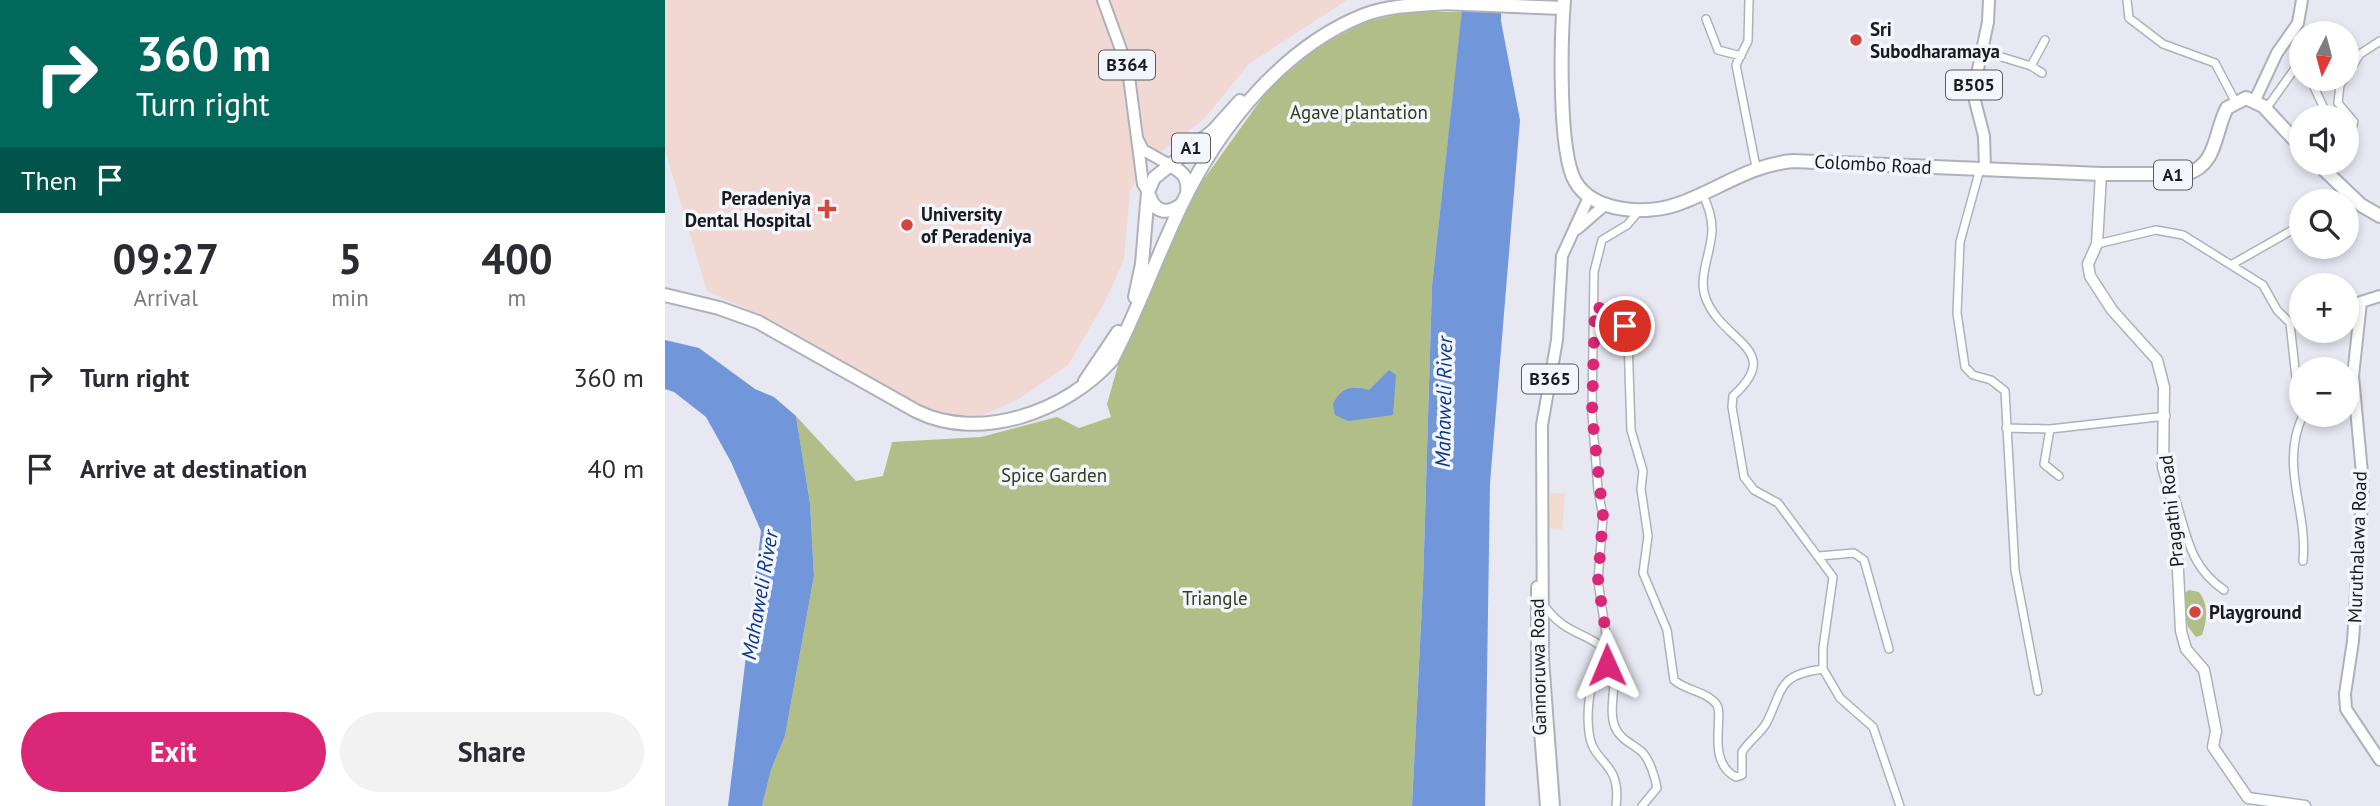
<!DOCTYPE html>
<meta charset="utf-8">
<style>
body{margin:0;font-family:"PT Sans",sans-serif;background:#f2f2f3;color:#2b2b33;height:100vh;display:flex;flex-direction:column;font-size:26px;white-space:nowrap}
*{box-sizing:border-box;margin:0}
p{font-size:23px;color:#7c7c81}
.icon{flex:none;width:38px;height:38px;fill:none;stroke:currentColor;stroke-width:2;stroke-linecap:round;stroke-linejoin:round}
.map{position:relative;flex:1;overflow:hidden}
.drawer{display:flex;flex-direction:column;background:#fff;width:665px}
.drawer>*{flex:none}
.top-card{background:#00695c;color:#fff;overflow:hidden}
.needle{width:46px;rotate:186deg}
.tools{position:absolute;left:1624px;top:21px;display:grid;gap:14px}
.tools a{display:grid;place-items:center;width:70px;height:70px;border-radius:50%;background:#fff;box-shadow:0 4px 10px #0003;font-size:35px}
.pin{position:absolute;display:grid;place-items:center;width:60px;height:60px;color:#fff;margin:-30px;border:4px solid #fff;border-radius:50%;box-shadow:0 2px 7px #0007}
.me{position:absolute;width:77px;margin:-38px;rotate:359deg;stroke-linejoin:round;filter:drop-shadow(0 0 5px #0008)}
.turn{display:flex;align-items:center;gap:24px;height:147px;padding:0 21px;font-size:32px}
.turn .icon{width:91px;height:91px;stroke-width:2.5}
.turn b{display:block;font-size:49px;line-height:60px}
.then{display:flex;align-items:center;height:66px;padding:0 21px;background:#0003;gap:14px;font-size:26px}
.eta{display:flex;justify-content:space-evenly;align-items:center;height:119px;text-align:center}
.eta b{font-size:42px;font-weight:700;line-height:49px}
.primary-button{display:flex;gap:14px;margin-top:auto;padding:14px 21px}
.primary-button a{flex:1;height:80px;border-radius:42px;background:#db2777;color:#fff;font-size:28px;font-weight:700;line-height:80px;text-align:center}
.primary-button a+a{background:#f2f2f3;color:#2b2b33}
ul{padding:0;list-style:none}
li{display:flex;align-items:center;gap:21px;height:91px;padding:0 21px}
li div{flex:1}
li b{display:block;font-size:26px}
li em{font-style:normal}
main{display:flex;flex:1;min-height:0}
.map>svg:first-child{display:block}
</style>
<main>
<section class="drawer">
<div class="top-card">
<div class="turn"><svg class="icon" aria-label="right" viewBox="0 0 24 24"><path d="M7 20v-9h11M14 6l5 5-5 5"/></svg><div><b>360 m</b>Turn right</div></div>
<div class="then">Then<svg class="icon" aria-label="arrive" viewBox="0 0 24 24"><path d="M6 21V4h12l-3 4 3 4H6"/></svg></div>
</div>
<div class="eta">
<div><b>09:27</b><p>Arrival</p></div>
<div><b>5</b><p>min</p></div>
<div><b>400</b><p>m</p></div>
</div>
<ul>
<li><svg class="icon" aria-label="right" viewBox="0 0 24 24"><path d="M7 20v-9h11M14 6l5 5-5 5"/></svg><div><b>Turn right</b></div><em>360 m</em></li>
<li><svg class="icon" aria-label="arrive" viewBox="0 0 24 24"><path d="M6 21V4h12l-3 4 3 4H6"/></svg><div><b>Arrive at destination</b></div><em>40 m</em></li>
</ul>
<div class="primary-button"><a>Exit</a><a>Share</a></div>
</section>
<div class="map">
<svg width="1715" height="806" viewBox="0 0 1715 806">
<rect width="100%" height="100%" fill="#e7e8f2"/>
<!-- commercial -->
<path fill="#f1dace" d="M885 493 900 494 897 529 884 528Z"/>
<!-- education -->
<path fill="#f2d8d3" d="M0 0H682L584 64 539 119 480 164 465 192 459 259 439 304 403 365 354 399 316 416 270 415 109 321 42 291 0 150Z"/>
<!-- green -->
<path fill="#b2be88" d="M743 12H797L767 286 758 584 747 806H97L106 770 120 736 149 576 145 503 131 416 191 481 218 476 227 442 316 437 392 417 414 428 446 417 442 404 454 362 524 200 605 87 655 46 700 22Z
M1524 590 1534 592C1544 605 1542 621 1537 635L1531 637 1523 627 1516 595Z"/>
<!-- water -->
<path fill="#7197da" d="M798 0H836V21L855 120 825 483 820 806H747L758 584 767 286Z
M0 340 34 348 90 389 109 397 131 416 145 503 149 576 120 736 106 770 97 806H63L96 531 66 462 41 417 9 392 0 389Z
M724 370 731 375 728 415 683 421 670 415 668 404C677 386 687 386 704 390Z"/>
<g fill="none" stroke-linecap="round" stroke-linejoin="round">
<defs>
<path id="street" d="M1084 0 1083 41 1071 65 1091 167
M1462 0 1464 18 1498 44 1550 63 1570 101
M1041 19 1053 50 1076 56
M1647 33 1653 29 1656 33
M1317 51 1366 66 1380 40
M1366 66 1377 73
M1682 74 1695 54 1715 41
M1650 79 1649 87 1663 117
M1679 79 1675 85 1673 103 1689 122 1686 131H1682
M1601 109 1636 60
M1315 169 1295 242 1292 313 1300 367 1308 375 1326 380 1340 391 1350 570 1373 691
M1037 193C1043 205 1047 216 1047 229 1047 252 1032 277 1041 299 1058 343 1120 349 1068 396L1067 407 1079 477 1089 490 1113 503 1168 577 1158 648V669L1175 698 1208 727 1235 806
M1432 244 1491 230 1518 235 1598 285 1612 310 1625 323 1631 378 1636 390
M1566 265 1629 229
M930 305 960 326 963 339 966 430 978 471 976 489 983 536 978 573 1002 630 1009 680C1021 691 1042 691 1052 705 1059 717 1041 762 1071 777L1077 775V752C1084 741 1096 733 1102 722 1119 686 1114 675 1158 669
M1638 415C1614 467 1643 508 1638 561
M1341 428 1385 429
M1394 476 1379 464 1385 429 1501 416
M1508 492C1522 531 1522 565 1559 590
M1154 556 1189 553 1199 560 1224 649
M879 605C900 636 923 631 943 653 958 668 941 706 950 727 955 740 969 744 978 753 985 761 990 777 992 788L977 806
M951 806C957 760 927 765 924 732 922 718 923 688 931 677 937 668 942 666 944 654L933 581 938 516 933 490 927 414 929 272 937 240 962 225 975 210"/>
<path id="secondary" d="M1436 174 1432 244 1423 264 1425 276 1447 310 1492 360 1499 387 1498 467 1506 496 1512 551 1516 631 1521 649 1539 670 1551 731 1548 747 1583 798 1640 806"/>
<path id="primary" d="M438 0 463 69 478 184 483 192
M1590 100 1612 53 1633 23 1637 0
M473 140 478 150 505 165
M1320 169 1319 136 1308 93 1323 22 1324 0
M912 229 941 204
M1715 296 1696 302 1688 376 1698 484 1688 641 1680 694 1681 709 1715 760
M872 587V694L881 806
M889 806 878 659 877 425 892 340 897 256 924 197"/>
<path id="highway" d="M899 0C896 38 893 151 910 181 928 213 982 215 1013 204 1053 190 1084 165 1128 161L1436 174H1521C1553 165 1549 132 1562 108L1581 98 1598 106 1636 147
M776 3 898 8
M1652 163 1696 205 1715 216
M505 165C519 173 524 178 522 194
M484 195C490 213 502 215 517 204
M0 295 54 308 93 322 251 411C315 443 402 411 447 360 474 309 492 255 517 204 554 127 618 47 699 15 725 5 755 5 783 3
M470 297 477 264 483 192 489 178 548 131 575 101
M420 381 453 332"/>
</defs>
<!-- street casing -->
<use href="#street" stroke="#afb1ba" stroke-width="10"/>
<!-- secondary casing -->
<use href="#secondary" stroke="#afb1ba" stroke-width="13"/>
<!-- primary casing -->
<use href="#primary" stroke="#afb1ba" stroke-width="14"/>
<!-- highway casing -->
<use href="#highway" stroke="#afb1ba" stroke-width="16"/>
<!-- street -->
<use href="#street" stroke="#fff" stroke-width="7"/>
<!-- secondary -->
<use href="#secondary" stroke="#fff" stroke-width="10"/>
<!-- primary -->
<use href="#primary" stroke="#fff" stroke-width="10"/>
<!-- highway -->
<use href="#highway" stroke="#fff" stroke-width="12"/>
</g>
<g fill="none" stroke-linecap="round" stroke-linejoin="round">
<!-- route -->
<path stroke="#db2777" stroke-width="12" stroke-dasharray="0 21.6" d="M942 665 944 654 933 581 938 516 927 414 930 305 960 326"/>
</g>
<!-- markers -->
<g fill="#d4453e" stroke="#f4f6fe" stroke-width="2.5">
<circle cx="1191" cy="40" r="7"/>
<path d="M158.5 198.5h7v7h7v7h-7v7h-7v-7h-7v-7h7z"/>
<circle cx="242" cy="225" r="7"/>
<circle cx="1530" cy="612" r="7"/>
</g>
<g text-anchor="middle" stroke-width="7" stroke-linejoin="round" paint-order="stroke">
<!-- shield labels -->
<g fill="#f4f6fe" stroke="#5b5c60" stroke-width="2">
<rect x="434" y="50.5" width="56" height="29" rx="5"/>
<rect x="1281" y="70.5" width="56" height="29" rx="5"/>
<rect x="507" y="133.5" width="38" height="29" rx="5"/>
<rect x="1489" y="160.5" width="38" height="29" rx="5"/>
<rect x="857" y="364.5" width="56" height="29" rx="5"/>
</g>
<g font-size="18" font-weight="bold" fill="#191a1d">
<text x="462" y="71">B364</text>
<text x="1309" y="91">B505</text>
<text x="526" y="154">A1</text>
<text x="1508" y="181">A1</text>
<text x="885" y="385">B365</text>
</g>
<!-- poi labels -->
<g font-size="19" font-weight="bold" fill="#191a1d" stroke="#f4f6fe" text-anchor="start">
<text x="1205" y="36">Sri<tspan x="1205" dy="22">Subodharamaya</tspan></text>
<text x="146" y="205" text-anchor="end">Peradeniya<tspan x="146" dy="22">Dental Hospital</tspan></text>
<text x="256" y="221">University<tspan x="256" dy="22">of Peradeniya</tspan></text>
<text x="1544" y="619">Playground</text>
</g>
<!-- park labels -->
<g font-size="19" fill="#343b18" stroke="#f4f6fe">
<text x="694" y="119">Agave plantation</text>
<text x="389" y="482">Spice Garden</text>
<text x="550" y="605">Triangle</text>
</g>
<!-- street labels -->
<g font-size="19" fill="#191a1d" stroke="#f4f6fe">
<text transform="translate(1208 164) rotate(3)" y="7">Colombo Road</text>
<text transform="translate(1506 511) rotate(-96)" y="7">Pragathi Road</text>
<text transform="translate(1692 547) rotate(-88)" y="7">Muruthalawa Road</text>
<text transform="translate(873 667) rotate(-91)" y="7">Gannoruwa Road</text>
</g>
<!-- water labels -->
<g font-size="21" font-style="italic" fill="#0d3886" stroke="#f4f6fe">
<text transform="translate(779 402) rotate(-89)" y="7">Mahaweli River</text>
<text transform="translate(95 595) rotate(-80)" y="7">Mahaweli River</text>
</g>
</g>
</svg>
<div class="tools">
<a><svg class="needle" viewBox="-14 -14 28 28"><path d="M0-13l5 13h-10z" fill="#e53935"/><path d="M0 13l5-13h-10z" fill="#7c7c81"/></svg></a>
<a><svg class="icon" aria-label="sound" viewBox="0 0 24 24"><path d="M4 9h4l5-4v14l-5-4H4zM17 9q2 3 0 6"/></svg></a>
<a><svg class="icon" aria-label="search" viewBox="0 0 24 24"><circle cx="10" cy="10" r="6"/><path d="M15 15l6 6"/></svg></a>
<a>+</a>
<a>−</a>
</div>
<div class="pin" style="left:960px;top:326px;background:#d93025"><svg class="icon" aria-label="arrive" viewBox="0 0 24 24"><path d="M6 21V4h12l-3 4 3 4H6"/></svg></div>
<svg class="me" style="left:942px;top:665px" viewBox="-20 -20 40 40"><path d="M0-17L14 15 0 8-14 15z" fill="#db2777" stroke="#fff" stroke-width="4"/></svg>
</div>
</main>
